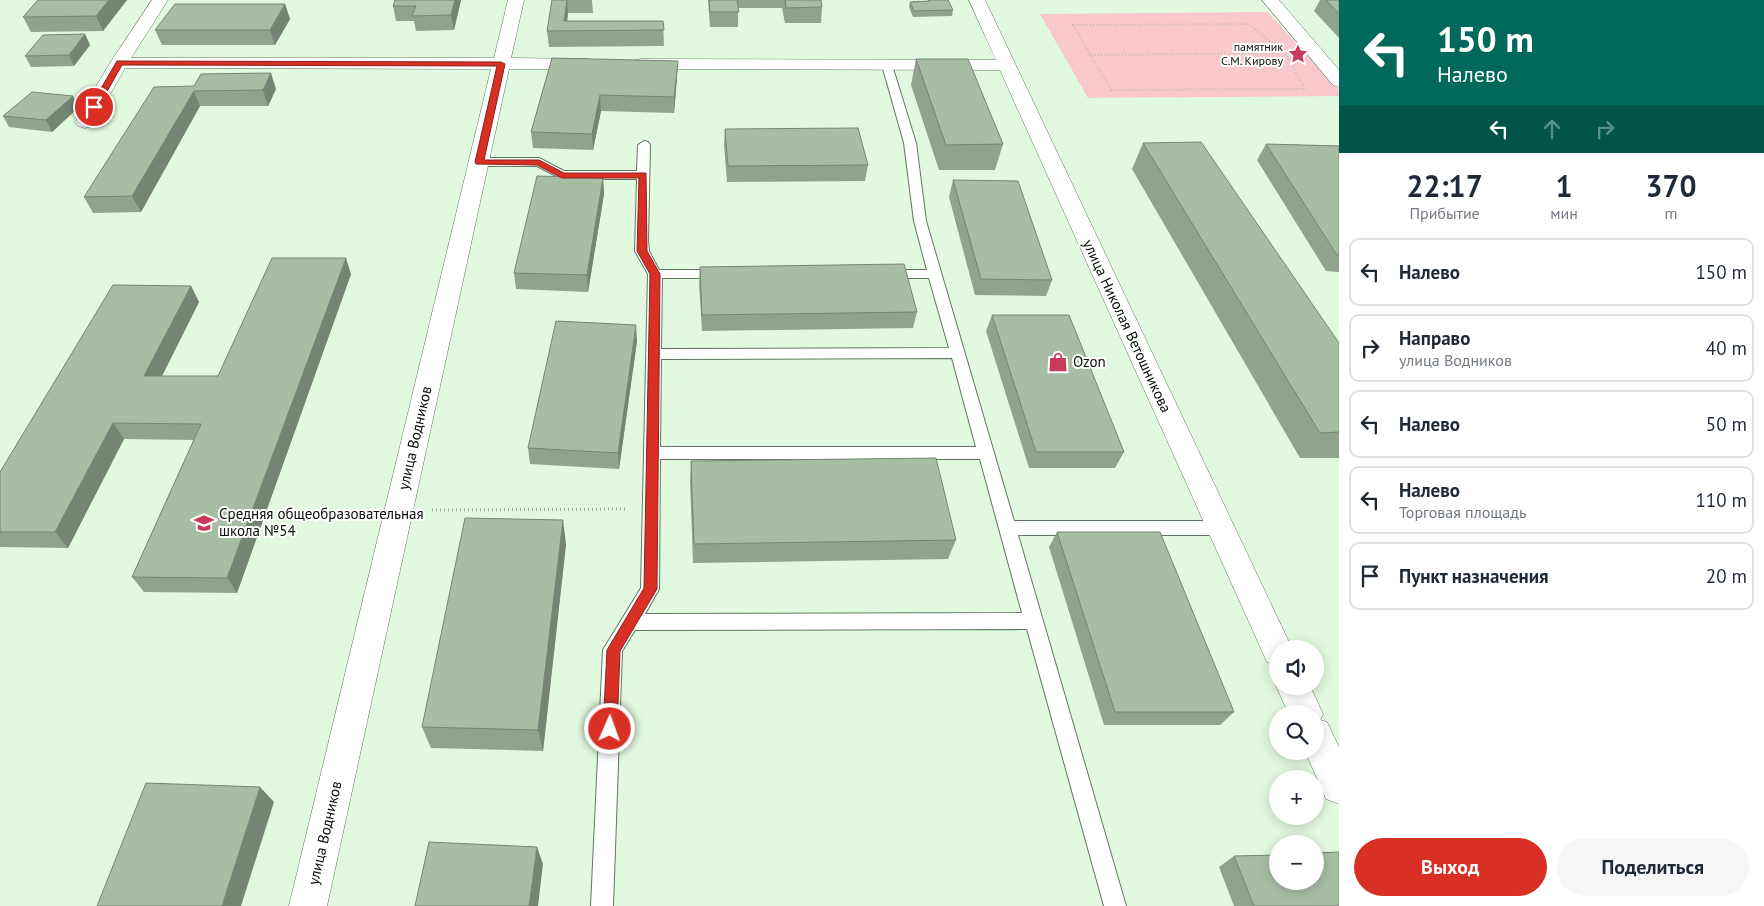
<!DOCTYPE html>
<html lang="ru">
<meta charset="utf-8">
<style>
body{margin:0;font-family:"PT Sans",sans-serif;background:#f6f6f7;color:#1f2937;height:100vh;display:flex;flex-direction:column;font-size:19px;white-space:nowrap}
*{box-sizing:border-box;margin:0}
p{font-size:16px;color:#747a83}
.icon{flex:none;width:28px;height:28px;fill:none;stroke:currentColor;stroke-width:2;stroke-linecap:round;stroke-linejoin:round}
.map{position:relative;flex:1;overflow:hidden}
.side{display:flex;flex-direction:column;background:#fff;width:425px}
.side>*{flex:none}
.guide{background:#00695c;color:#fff;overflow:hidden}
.tools{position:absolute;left:1269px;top:640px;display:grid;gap:10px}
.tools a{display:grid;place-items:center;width:55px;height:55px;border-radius:50%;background:#fff;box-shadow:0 2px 12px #0003;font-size:25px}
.pin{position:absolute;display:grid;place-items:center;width:42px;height:42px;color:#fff;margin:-21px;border:2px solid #fff;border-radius:50%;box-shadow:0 1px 5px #0007}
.me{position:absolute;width:55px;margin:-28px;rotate:2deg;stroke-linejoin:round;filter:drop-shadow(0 0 4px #0008)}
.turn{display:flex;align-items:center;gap:18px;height:105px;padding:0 15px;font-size:22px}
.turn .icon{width:65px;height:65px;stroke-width:2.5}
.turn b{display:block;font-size:35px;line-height:42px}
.lanes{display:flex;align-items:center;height:48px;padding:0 15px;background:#0003;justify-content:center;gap:25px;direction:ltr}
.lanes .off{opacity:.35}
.eta{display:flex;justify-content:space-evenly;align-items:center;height:85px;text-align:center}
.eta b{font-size:30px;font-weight:800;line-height:35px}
.cta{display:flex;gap:10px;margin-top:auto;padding:10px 15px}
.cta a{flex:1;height:58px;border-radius:30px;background:#d93025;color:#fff;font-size:20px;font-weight:800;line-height:58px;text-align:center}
.cta a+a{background:#f6f6f7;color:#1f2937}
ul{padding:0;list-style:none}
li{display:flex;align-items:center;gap:15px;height:68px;margin:0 10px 8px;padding:0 5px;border:2px solid #e0e1e3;border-radius:10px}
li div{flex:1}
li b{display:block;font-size:19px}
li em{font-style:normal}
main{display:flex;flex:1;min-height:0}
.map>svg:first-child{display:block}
</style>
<main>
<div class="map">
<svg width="1339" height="906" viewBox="0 0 1339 906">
<rect width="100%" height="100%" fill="#e1f9de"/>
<!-- green -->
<path fill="#f8c8cd" d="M1268 12 1339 90V96L1088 98 1040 14Z"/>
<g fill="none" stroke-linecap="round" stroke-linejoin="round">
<defs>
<path id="lane" d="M887 62 892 65 916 143 926 221 1014 521H1220L1226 523 1229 528 1226 533 1220 535H1018L1126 906H1104L1027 629 635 630 622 651 613 906H591L603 650 641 588 648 274 635 251 637 179H562L537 166H479L473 162 479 158H539L564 171H637L638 145 644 141 648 142 650 145 648 240 649 251 659 270H720L725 271 727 274 725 277 720 278H662L661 349 949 348 929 278H885L880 277 878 274 880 271 885 270H927L914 221 904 143 882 65ZM952 358 976 447H660L661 359ZM660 459H980L1022 613 645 614 659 589Z"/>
<path id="street" d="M152 0H168L131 58H494L508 0H524L511 58 588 59 594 60 597 64 594 68 588 69H509L327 906H289L491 69 125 68 92 126 85 128 78 126 75 122 110 63Z
M969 0H985L1289 642 1293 649H1278V666L1267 662 1000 70 641 69 635 68 632 64 635 60 641 59 996 60Z
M1262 0H1279L1339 70V87L1333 85Z
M1278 684V686H1310L1323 714 1320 720 1327 722 1339 747V804L1326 799 1305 751H1315V714H1289L1276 686Z"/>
</defs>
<!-- lane casing -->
<use href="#lane" stroke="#627760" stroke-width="2"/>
<!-- street casing -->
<use href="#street" stroke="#627760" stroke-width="1"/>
<!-- path-far1 -->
<path stroke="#9caf9a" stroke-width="2" stroke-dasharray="0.5 2.5" stroke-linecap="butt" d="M1248 24 1285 53 1305 89 1111 90 1073 25Z
M1089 55 1281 53"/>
<!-- path -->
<path stroke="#9caf9a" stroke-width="3" stroke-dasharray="1 3" stroke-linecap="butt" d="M432 510 626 509"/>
<!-- lane -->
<use href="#lane" fill="#fff" fill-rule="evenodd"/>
<!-- street -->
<use href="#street" fill="#fff" fill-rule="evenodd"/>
</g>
<!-- wall -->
<path fill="#90a38d" d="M38 0H127L103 31 31 32 23 17Z
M395 0H461L454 30 416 31 414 21H396L393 6Z
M552 0H592L593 13H568L567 21H663L664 46 549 47 547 31Z
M708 0H821L822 7 821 23H785L782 8H738V27H710Z
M928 0H948L953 10 952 16 913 17 909 7 910 2 928 1Z
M1320 0H1339V38L1314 11Z
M285 4 290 19 275 45H162L155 30Z
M85 34 90 45 74 66 31 67 25 56Z
M552 58 677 77 674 113 601 111 593 150 533 148 531 132Z
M916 59 1003 144 995 170H939L911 85Z
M194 86 276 89 268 106H200L141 212 93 213 84 197Z
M79 107 52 132 9 127 3 116Z
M725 129 868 165 865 181 727 182 724 145Z
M1143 143 1339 343V458H1300L1132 169Z
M1266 144 1339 146V272L1326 271 1257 160Z
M603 178 604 194 588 292 516 289 514 273Z
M953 180 1052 280 1046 296 975 295 949 197Z
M700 267 917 312 913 328 702 331 699 283Z
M351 274 237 593 144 592 132 577 194 440 124 439 68 548 0 547V472L191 286 199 302 162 376H218Z
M992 315 1124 452 1115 468H1029L986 331Z
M637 341 619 469 530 464 528 448Z
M691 461 956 540 948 559 693 563 690 481Z
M1057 532 1234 712 1220 725H1104L1049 547Z
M566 544 543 751 431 748 422 727Z
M1234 856 1339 906H1234L1219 867Z"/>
<!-- shaded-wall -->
<path fill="#758573" d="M109 0H127L103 31 96 16Z
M455 0H461L454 30 451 15Z
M567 0 568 13 566 31 564 21Z
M285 4 290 19 275 45 270 30Z
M85 34 90 45 74 66 69 55Z
M678 61 677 77 674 113V97Z
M271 73 276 89 268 106 263 90Z
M194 91 200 106 141 212 132 196Z
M600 95 601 111 593 150 592 134Z
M73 96 79 107 52 132 46 120Z
M603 178 604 194 588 292 587 275Z
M346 258 351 274 237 593 227 578Z
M191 286 199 302 154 392 144 376Z
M636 325 637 341 619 469 618 453Z
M113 423 124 439 68 548 55 532Z
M563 520 566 544 543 751 538 730Z
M260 787 274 802 241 906H222Z
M537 847 543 864 538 906H529Z"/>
<!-- building -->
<path fill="#a7bea4" stroke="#758573" d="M38 0H109L96 16 23 17Z
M395 0H455L451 15 412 16 416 6H393Z
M552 0H567L564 21H663L664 30 547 31Z
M709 0H737L739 12H710Z
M785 0H821L822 7 786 8Z
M929 0H948L953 10 914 11 910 2 930 1Z
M1326 0H1339V14Z
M175 4H285L270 30H155Z
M85 34 69 55 25 56 43 35Z
M552 58 678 61 674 97 600 95 592 134 531 132Z
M916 59H968L1003 144 946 145Z
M271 73 263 90 194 91 132 196 84 197 154 87 194 86 201 74Z
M32 92 73 96 46 120 3 116Z
M858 128 868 165 728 166 725 129Z
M1201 142 1339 343V432L1320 433 1143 143Z
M1266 144 1339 146V255H1337Z
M537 176 603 178 587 275 514 273Z
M953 180 1018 181 1052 280 981 279Z
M272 258H346L227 578 132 577 201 424 113 423 55 532H0V472L113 285 191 286 144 376H218Z
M904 264 917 312 702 315 700 267Z
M992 315H1069L1124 452H1036Z
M556 321 636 325 618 453 528 448Z
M936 458 956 540 694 544 691 461Z
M465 518 563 520 538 730 422 727Z
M1057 532H1160L1234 712H1115Z
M146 783 260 787 222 906H97Z
M429 842 537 847 529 906H415Z
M1339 852V906H1254L1234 856 1278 855V881H1315V853Z"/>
<!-- route -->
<path fill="#d93025" stroke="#8d1f18" d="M117 61 501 62 505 64 484 160H539L564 173H646L647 251 660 274 657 589 620 651 617 729 615 734 610 736 605 734 603 729 607 650 644 588 650 274 637 251 639 178H562L537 165 476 164 475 162 497 66 122 65 97 109H91L90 107Z"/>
<!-- icons -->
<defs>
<symbol id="sight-bare" viewBox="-9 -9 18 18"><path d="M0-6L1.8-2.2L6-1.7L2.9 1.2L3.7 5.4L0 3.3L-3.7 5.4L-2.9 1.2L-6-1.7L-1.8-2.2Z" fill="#c8395b" stroke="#fff" stroke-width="2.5" paint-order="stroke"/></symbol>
<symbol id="shop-bare" viewBox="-9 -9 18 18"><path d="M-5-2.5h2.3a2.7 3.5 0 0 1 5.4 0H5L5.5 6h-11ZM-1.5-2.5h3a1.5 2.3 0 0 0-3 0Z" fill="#c8395b" stroke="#fff" stroke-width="2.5" paint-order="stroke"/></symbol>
<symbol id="school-bare" viewBox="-9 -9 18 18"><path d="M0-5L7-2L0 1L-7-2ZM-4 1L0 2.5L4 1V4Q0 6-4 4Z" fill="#c8395b" stroke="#fff" stroke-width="2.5" paint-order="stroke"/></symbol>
</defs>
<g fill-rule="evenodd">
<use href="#sight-bare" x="1284" y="40" width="28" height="28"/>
<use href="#shop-bare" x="1044" y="348" width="28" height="28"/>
<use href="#school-bare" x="190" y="509" width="28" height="28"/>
</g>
<g text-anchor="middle" stroke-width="4" stroke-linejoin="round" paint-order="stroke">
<!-- far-poi labels -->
<g font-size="12" fill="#070e06" stroke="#fff" text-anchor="end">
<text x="1283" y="51">памятник<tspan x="1283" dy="14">С.М. Кирову</tspan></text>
</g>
<!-- street labels -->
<g font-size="15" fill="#070e06" stroke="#fff">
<text transform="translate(1127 326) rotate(65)" y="5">улица Николая Ветошникова</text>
<text transform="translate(415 438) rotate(-77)" y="5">улица Водников</text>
<text transform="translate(325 833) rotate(-77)" y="5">улица Водников</text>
</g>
<!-- poi labels -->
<g font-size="15" fill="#070e06" stroke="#fff" text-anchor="start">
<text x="1073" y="367">Ozon</text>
<text x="219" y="519">Средняя общеобразовательная<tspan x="219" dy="17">школа №54</tspan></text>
</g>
</g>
</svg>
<div class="tools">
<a><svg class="icon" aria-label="sound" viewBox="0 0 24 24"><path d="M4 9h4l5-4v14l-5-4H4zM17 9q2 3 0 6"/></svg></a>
<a><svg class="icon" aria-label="search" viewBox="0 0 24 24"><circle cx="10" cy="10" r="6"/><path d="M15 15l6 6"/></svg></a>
<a>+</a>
<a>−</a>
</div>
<div class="pin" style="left:94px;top:107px;background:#d93025"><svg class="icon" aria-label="arrive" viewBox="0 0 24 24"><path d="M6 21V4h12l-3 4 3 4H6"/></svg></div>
<svg class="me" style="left:610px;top:729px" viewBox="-20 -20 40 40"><circle r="17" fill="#d93025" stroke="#fff" stroke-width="3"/><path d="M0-11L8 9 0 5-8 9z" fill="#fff"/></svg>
</div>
<section class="side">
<div class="guide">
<div class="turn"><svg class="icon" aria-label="left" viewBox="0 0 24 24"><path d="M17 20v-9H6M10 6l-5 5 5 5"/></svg><div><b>150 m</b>Налево</div></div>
<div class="lanes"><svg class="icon" aria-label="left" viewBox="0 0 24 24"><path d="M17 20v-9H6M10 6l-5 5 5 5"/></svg><svg class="icon off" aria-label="ahead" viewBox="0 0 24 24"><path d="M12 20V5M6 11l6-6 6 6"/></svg><svg class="icon off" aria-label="right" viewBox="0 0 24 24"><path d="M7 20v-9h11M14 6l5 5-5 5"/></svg></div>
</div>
<div class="eta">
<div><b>22:17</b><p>Прибытие</p></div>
<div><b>1</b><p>мин</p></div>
<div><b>370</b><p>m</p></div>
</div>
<ul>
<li><svg class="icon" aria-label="left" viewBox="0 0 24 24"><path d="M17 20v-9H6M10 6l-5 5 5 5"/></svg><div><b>Налево</b></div><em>150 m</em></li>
<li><svg class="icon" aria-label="right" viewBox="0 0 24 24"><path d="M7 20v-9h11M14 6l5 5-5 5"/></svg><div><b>Направо</b><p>улица Водников</p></div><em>40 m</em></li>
<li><svg class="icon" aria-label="left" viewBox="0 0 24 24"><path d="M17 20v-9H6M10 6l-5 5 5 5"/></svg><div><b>Налево</b></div><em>50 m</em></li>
<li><svg class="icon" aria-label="left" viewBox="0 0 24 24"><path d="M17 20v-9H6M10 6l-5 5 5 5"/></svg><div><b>Налево</b><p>Торговая площадь</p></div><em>110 m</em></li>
<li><svg class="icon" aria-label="arrive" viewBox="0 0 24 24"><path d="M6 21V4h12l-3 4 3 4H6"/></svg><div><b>Пункт назначения</b></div><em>20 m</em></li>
</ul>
<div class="cta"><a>Выход</a><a>Поделиться</a></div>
</section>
</main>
